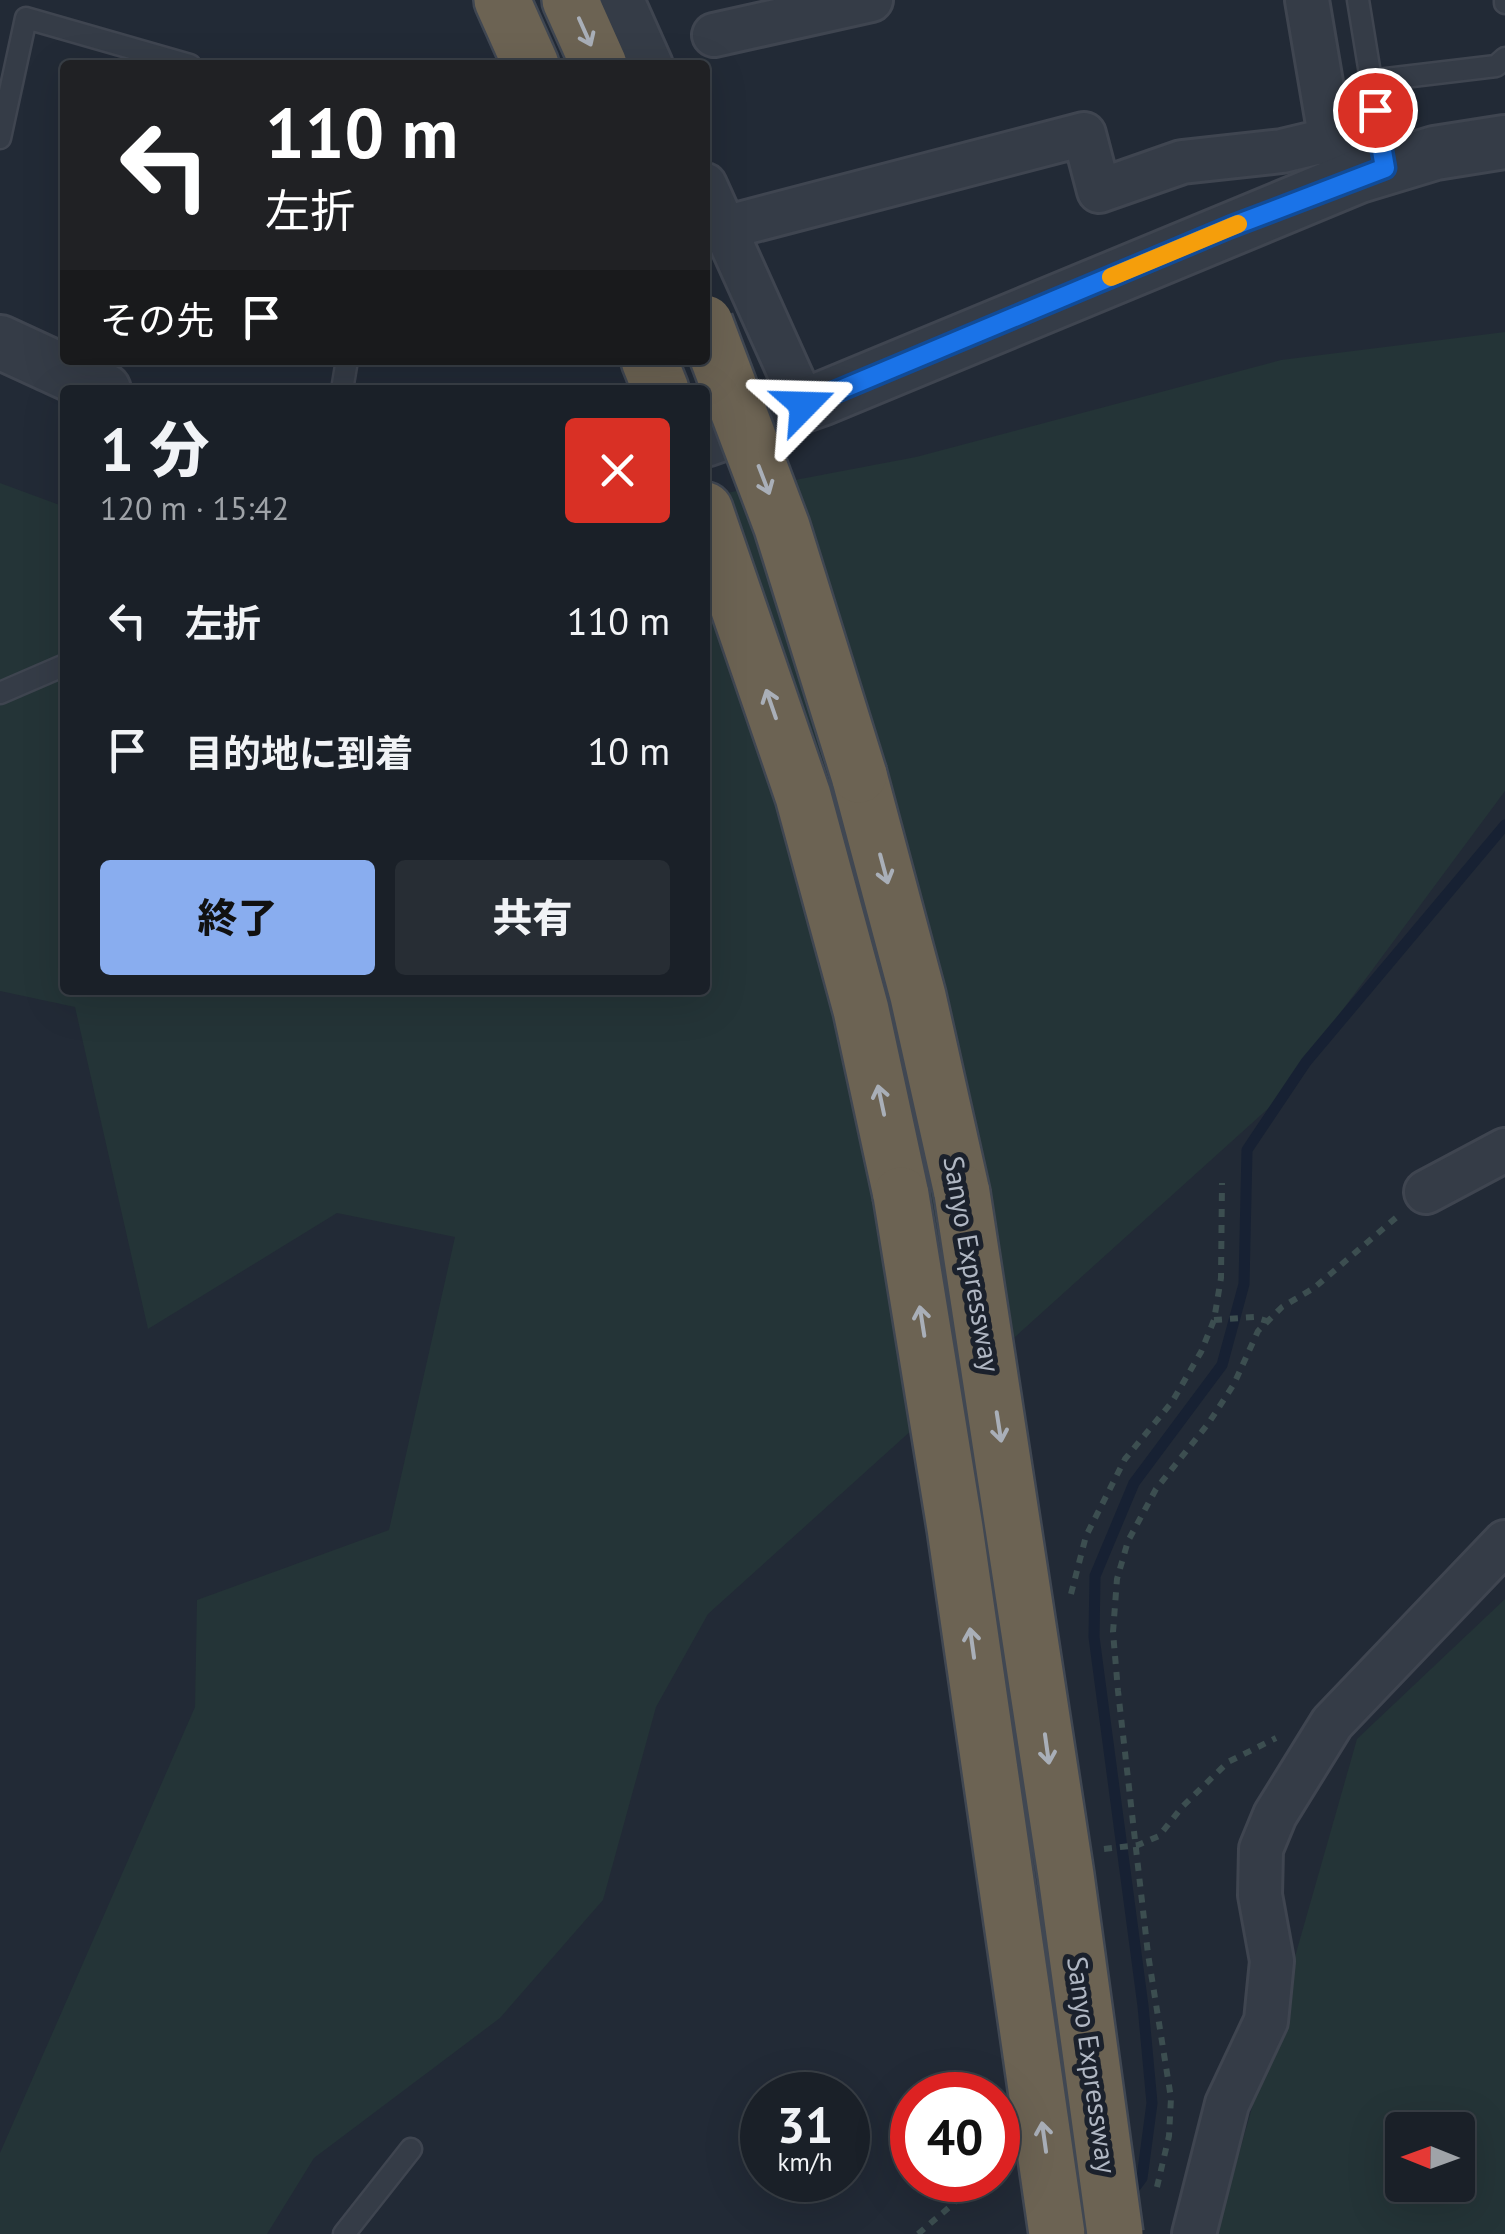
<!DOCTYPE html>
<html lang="ja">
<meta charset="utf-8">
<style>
body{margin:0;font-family:"PT Sans","Noto Sans JP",sans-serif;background:#272d34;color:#f1f3f6;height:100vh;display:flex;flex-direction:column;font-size:38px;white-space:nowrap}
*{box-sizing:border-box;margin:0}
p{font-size:32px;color:#9fa3a8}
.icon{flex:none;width:55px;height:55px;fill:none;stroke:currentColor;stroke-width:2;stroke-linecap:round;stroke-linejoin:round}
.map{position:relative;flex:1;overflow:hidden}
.sheet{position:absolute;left:60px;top:385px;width:650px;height:610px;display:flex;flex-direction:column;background:#1a2028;border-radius:10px;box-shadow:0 10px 40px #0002,0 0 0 2px #383e45}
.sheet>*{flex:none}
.hud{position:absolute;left:60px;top:60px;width:650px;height:305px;border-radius:10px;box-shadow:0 10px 40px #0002,0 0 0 2px #383e45;background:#202124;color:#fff;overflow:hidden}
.needle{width:65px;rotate:271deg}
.tools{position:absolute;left:1385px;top:2112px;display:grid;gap:20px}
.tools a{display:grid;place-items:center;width:90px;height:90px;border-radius:10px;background:#1a2028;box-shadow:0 10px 40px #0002,0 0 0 2px #383e45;font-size:50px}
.speed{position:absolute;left:740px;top:2072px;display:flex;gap:20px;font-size:50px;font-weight:700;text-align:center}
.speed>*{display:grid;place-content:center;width:130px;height:130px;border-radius:50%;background:#1a2028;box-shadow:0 10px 40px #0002,0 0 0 2px #383e45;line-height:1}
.speed small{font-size:25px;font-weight:400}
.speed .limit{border:15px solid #d22;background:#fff;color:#111}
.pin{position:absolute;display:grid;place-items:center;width:85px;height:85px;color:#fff;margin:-42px;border:5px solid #fff;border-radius:50%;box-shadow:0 2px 10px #0007}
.me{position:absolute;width:110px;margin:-55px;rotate:68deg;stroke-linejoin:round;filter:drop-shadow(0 0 8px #0008)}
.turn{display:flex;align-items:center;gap:35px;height:210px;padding:0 40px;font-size:45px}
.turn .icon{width:130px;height:130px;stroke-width:2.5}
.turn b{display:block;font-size:70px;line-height:85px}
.then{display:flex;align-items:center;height:95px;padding:0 40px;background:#0003;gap:20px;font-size:38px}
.round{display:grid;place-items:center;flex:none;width:105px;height:105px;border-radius:10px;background:#272d34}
.headline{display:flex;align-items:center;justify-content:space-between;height:170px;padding:0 40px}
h1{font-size:60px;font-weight:800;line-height:75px}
.action{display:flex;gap:20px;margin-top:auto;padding:20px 40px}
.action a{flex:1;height:115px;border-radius:10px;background:#89adef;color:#111;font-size:40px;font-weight:800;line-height:115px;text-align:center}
.action a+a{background:#272d34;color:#f1f3f6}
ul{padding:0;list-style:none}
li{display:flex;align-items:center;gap:30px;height:130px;padding:0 40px}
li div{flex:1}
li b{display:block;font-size:38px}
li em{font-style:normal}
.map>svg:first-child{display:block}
</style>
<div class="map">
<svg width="1505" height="2234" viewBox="0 0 1505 2234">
<rect width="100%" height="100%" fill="#222a36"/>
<!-- green -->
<path fill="#243437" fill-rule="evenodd" d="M1505 332V791L1272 1105 708 1614 656 1707 603 1900 500 2018 314 2158 267 2234H0V2153L195 1707 197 1600 389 1530 455 1237 337 1213 148 1329 75 1007 0 991V483L65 507V990H705V497L916 457 1281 360Z
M1505 1599V2234H1216L1357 1739ZM1402 2130H1458V2185H1402Z"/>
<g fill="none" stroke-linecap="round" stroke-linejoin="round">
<!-- stream -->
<path stroke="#172133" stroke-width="11" d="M1127 2198 1142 2178 1152 2103 1143 2006 1094 1637 1095 1576 1134 1483 1222 1365 1244 1284 1247 1150 1306 1062 1505 825"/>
<defs>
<path id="service" d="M1358 0 1385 166
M1505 0V3
M1370 81 1496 66 1505 58
M0 138 26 18 190 65
M342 390 347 360
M0 693 65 665
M344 2234 411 2149"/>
<path id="minor" d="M622 0 651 65
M1307 0 1329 130 1343 166
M714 35 871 0
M705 185 804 405
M724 228 1084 134 1099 191 1182 162 1282 151 1332 139
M1426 1192 1505 1150
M1194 2234 1227 2104 1266 2021 1272 1961 1260 1895 1261 1849 1275 1815 1332 1723 1505 1542"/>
<path id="tertiary" d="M0 342 104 390
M705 440 821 399 1359 176 1435 153 1505 142"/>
<path id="motorway" d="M502 0 531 65
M570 0 599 65
M649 360 661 390
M705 510 803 796 861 1010 901 1195
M859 775 918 996 962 1193"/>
</defs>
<!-- service casing -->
<use href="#service" stroke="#3f4550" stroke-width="25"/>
<!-- minor casing -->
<use href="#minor" stroke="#3f4550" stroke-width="48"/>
<!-- tertiary casing -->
<use href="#tertiary" stroke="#3f4550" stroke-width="58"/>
<!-- motorway casing -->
<use href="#motorway" stroke="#404752" stroke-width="60"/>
<!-- path -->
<path stroke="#3c4e50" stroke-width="6" stroke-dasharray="8 8" stroke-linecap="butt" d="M1214 1320 1254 1317 1267 1321
M1071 1594 1086 1536 1125 1459 1172 1402 1201 1352 1214 1320 1221 1278 1222 1183
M1104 1849 1138 1845 1159 1836 1182 1807 1228 1762 1276 1738
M1157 2187 1169 2136 1171 2098 1148 1954 1118 1691 1113 1632 1117 1579 1128 1541 1156 1489 1208 1424 1234 1384 1258 1331 1282 1307 1314 1288 1398 1216
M918 2234 953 2204 974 2180"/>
<!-- service -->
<use href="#service" stroke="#353c47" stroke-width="20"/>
<!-- minor -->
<use href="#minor" stroke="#353c47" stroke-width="42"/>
<!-- tertiary -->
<use href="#tertiary" stroke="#353c47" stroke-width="52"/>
<!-- motorway -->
<use href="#motorway" stroke="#6c6353" stroke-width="55"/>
<defs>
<path id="motorway-bridge" d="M705 323 782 527 859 775
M962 1193 1066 1875 1115 2234
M901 1195 955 1528 1057 2234"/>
</defs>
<!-- motorway-bridge casing -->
<use href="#motorway-bridge" stroke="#404752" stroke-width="60" stroke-linecap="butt"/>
<!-- motorway-bridge -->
<use href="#motorway-bridge" stroke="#6c6353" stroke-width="55"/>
</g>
<!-- one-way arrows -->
<defs><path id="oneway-shaft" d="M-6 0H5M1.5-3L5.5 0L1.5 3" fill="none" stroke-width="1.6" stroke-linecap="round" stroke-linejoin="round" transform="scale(2.5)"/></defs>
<g stroke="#a9afb8">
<use href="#oneway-shaft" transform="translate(585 32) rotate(66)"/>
<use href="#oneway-shaft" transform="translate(764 480) rotate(69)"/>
<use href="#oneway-shaft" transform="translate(771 704) rotate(-109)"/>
<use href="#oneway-shaft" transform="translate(884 869) rotate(75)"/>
<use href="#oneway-shaft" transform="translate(881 1100) rotate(-102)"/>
<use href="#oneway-shaft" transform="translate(922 1321) rotate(-99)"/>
<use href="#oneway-shaft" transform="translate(999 1427) rotate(81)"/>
<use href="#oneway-shaft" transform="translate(972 1643) rotate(-98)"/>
<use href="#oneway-shaft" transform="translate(1047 1749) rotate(82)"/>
<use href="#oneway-shaft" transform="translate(1044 2137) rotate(-98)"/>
</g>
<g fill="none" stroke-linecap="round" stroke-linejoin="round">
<defs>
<path id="route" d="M804 405 1230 227 1385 168 1375 110"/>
</defs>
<!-- route casing -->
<use href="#route" stroke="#114b97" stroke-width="25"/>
<!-- route -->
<use href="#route" stroke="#1a73e8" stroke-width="18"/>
<!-- slow -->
<path stroke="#f59e0b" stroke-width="18" d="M1111 277 1238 224"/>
</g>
<g text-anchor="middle" stroke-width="10" stroke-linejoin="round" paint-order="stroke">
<!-- street labels -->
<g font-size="28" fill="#b0b7c3" stroke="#1b212c">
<text transform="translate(972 1264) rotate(80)" y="10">Sanyo Expressway</text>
<text transform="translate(1092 2065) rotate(82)" y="10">Sanyo Expressway</text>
</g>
</g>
</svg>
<div class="tools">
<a><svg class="needle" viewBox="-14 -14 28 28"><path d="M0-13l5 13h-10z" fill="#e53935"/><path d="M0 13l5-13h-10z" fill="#9fa3a8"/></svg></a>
</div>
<div class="speed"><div>31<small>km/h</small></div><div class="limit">40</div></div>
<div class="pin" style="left:1375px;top:110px;background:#d93025"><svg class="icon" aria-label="arrive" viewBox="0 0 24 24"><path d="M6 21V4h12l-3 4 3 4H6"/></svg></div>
<svg class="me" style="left:804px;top:405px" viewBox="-20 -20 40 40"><path d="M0-17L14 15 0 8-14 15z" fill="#1a73e8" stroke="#fff" stroke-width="4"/></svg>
<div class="hud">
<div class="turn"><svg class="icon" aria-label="left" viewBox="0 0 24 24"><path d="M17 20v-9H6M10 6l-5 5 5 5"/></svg><div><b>110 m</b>左折</div></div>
<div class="then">その先<svg class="icon" aria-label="arrive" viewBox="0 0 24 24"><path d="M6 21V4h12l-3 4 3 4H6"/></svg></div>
</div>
<section class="sheet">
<div class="headline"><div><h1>1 分</h1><p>120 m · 15:42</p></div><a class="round" style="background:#d93025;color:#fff"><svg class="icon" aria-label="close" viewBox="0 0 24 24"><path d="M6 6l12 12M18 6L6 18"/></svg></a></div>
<ul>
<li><svg class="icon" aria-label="left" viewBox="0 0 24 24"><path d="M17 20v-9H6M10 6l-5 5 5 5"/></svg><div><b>左折</b></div><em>110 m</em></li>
<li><svg class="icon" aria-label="arrive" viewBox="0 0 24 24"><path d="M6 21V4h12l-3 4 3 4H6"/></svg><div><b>目的地に到着</b></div><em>10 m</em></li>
</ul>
<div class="action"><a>終了</a><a>共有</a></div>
</section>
</div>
